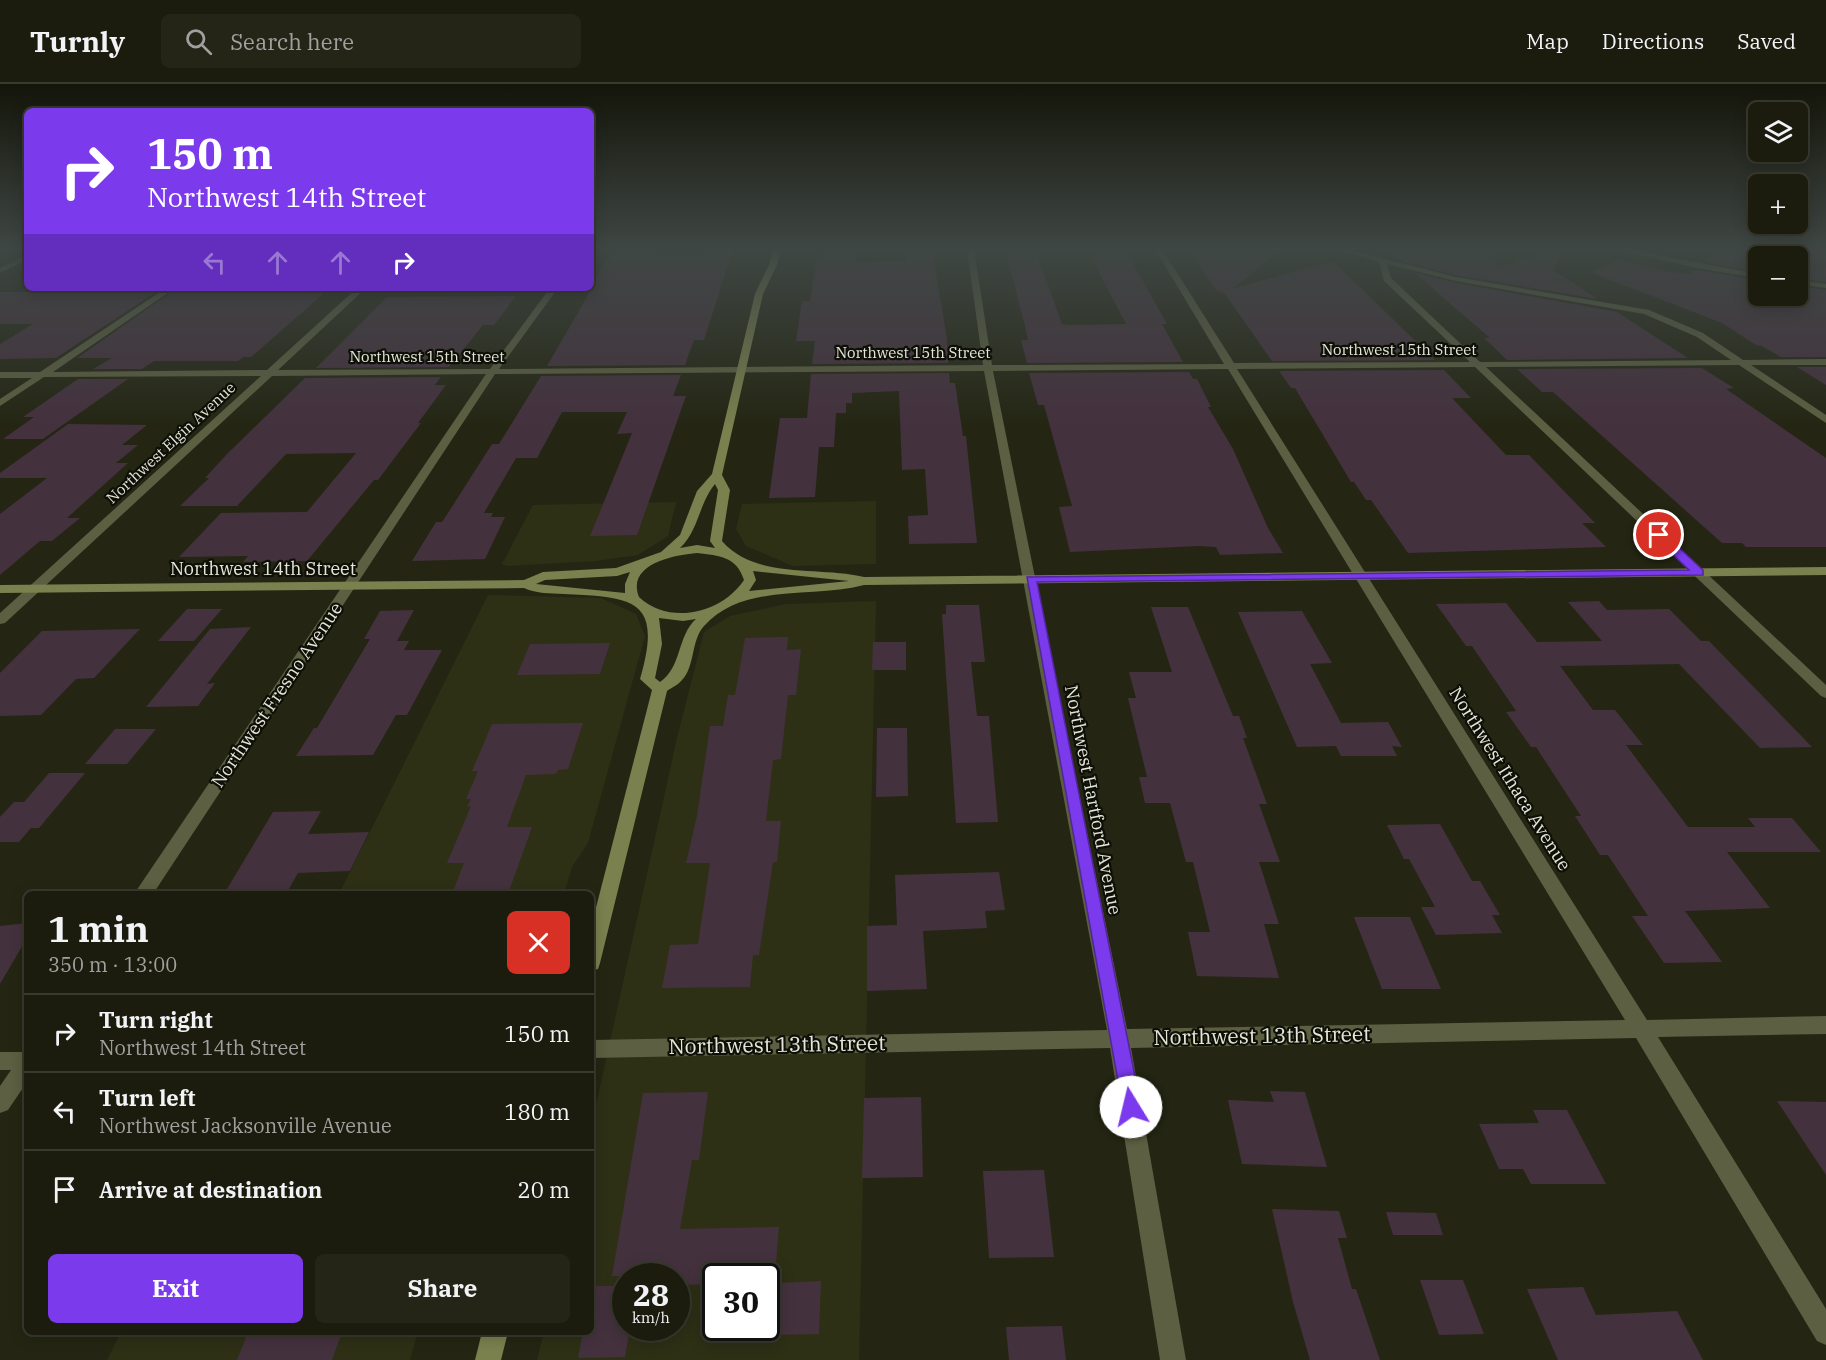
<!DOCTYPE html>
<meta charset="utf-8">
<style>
body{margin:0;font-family:"IBM Plex Serif",serif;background:#242517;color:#f1f3f6;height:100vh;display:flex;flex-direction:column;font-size:22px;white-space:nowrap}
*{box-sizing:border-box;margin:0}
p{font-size:20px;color:#a0a19e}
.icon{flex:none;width:33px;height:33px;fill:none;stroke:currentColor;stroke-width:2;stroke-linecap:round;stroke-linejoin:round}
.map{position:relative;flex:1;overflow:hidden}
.details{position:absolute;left:24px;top:807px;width:570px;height:444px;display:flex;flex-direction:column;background:#1b1c0e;border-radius:9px;box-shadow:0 3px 15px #0003,0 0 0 2px #393a2e}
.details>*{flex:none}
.guide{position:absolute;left:24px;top:24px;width:570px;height:183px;border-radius:9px;box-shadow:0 3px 15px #0003,0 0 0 2px #393a2e;background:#7c3aed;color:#fff;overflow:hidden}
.controls{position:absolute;left:1748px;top:18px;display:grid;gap:12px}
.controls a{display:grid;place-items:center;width:60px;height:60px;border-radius:9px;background:#1b1c0e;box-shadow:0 3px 15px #0003,0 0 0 2px #393a2e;font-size:30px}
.speed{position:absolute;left:612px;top:1179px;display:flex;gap:12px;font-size:30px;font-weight:700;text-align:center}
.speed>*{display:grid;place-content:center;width:78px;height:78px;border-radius:50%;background:#1b1c0e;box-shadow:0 3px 15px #0003,0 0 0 2px #393a2e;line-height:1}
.speed small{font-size:15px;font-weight:400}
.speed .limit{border:3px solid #111;border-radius:9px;background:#fff;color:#111}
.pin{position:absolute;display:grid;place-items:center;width:51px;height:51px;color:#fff;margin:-26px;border:3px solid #fff;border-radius:50%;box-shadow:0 2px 6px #0007}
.me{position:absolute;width:66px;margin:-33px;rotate:351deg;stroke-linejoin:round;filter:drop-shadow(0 0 4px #0008)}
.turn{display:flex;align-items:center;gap:21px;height:126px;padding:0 24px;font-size:27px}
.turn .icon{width:78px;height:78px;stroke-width:2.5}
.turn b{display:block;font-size:42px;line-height:51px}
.lanes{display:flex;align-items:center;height:57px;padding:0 24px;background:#0003;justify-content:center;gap:30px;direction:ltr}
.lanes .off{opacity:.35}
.round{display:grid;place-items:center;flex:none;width:63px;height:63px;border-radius:9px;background:#242517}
.overview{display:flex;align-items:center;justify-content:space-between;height:102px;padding:0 24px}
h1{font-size:36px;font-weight:800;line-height:45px}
.button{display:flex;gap:12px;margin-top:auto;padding:12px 24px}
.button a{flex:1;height:69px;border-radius:9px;background:#7c3aed;color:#fff;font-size:24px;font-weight:800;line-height:69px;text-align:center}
.button a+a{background:#242517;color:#f1f3f6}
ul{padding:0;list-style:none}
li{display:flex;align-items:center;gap:18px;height:78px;padding:0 24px;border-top:2px solid #393a2e}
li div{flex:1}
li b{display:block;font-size:22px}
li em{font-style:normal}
header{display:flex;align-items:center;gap:36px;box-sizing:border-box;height:84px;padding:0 30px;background:#1b1c0e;border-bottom:2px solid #393a2e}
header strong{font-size:28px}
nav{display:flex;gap:33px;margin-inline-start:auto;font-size:21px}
.search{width:420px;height:54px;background:#242517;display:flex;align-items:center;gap:15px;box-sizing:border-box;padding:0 21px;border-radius:9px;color:#a0a19e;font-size:22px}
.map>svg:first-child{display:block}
</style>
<header>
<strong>Turnly</strong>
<div class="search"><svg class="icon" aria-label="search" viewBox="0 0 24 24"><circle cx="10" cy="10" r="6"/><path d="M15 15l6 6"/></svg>Search here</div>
<nav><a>Map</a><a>Directions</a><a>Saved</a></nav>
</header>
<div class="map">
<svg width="1826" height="1276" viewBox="0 0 1826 1276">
<rect width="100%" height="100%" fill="#242613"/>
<!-- built -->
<path fill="#2d3015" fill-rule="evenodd" d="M876 417V480L793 482 746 462 736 445 742 420Z
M676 418 668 452 638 471 596 477 507 482 502 480 533 421Z
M488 511 601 514 636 530 645 552 588 759 572 783 564 810H339Z
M876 517 859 1276H537L544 1248H591V1044L677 654 704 548 730 532 786 520ZM626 1192H676V1244H626ZM716 1192H766V1244H716Z
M121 1248H418L410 1276H107Z"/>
<!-- building -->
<path fill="#44313e" d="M623 165H653L649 171H703L705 165H733L704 256H694L685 281 547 282 591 206V201L610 171H619Z
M827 165H856V178L906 177V165H932L947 255 948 279 812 280 815 257H796L802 217H810L817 172H821V168H827Z
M1005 165H1035L1062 240 1068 241 1126 240 1091 173H1097L1095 169H1127L1167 240H1162L1183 278 1027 279 1021 256H1028L1025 242Z
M1194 165H1281L1234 204 1333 177 1435 276 1272 277 1225 210 1217 207 1190 168H1196Z
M1387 165H1494L1497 184 1552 165H1564L1553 186 1598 215 1456 191 1401 177Z
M1719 165H1826V198L1797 194V172H1758V188L1704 178Z
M1620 176 1662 187 1689 190 1695 186 1758 196V212H1797V202L1826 206V273H1781L1762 262 1756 261 1722 239 1590 188Z
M1415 189 1456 199 1617 228 1688 274 1507 276 1484 254H1490Z
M112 204H162L56 274 0 275V260L33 240H0V208H106Z
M177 204H330L251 273H243L238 277H154L142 285H93L112 274H77Z
M516 212 494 241H483L449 283 316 284 387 213Z
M1797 283H1826V301Z
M1702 284 1734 304 1726 305 1826 374V463H1746L1742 459H1722L1553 308H1542L1517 285Z
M1444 286 1471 314H1452L1506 371H1529L1595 439H1582L1606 463 1408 469 1371 416H1366L1354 398H1351L1295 304H1291L1279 287Z
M1189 288 1193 295H1197L1211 323H1208L1233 365 1268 444 1283 469 1220 471 1216 463 1199 462 1070 468 1059 423 1072 422 1044 321H1038L1029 289Z
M949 289 950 299H955L963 352H966L977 459 909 460 908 432 928 431 925 385 902 386 899 307 852 309V319H846V329H836L834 363H819L815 413 769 414 780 334H807L811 290Z
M681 291 673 312H686L637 451 590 452 632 349 617 350 627 328H562L537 374H516L484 429H493L491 433H505L485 475 412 477 436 438H442L448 429 492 360H499L541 292Z
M441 293 435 301H446L418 339H421L378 396H374L307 477 243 478 248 472 179 473 221 429 307 428 356 369 286 370 237 422H180L209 394H205L227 370 305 294Z
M78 295H128L43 355H3L34 333H23Z
M68 340 147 341 122 361H138L116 379H128L67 434H80L52 457H40L0 491V430L47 394H0V389Z
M1599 517 1607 526 1669 525 1701 557H1709L1812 663 1760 664 1679 580 1560 582 1593 626H1615L1643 661H1626L1688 743H1755L1748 734H1792L1821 768H1727L1770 824 1685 827 1722 878 1664 879 1632 832H1648L1608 771H1600L1575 732H1581L1536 663H1531L1506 628 1516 627 1472 562H1466L1436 520 1506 519 1537 558 1602 557 1568 518Z
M946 521H979L985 578H971L977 632H989L998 738 956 739 942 530H946Z
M1151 523H1188L1233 632H1239L1247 654H1243L1267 720H1259L1280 778H1259L1279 840H1264L1279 894 1197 892 1188 848H1210L1193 778H1186L1170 719H1145L1139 693H1147L1128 614H1136L1129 588H1172Z
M187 525H222L194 557H158Z
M414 526 397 557H409L404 566H442L407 631H396L373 671 296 672 314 644H317L370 555H364L380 527Z
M1302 527 1332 579 1310 580 1341 639 1388 638 1402 663 1392 662 1397 672H1341L1336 662 1297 663 1238 528Z
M251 543 207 600 215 599 198 622 146 623 210 545Z
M140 545 94 594 76 595 41 631 0 632V589L42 547Z
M788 553 787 566 801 565 796 611H788L781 675 773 676 766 737H781L777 778H773L759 871H753L750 903 662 904 670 861 698 860 710 779H686L697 732 710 642H723L728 611H735L745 554Z
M873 558H906V586H872Z
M610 559 600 590 517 591 530 560Z
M583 639 568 685 558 686 556 690 526 691 507 743H532L508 810H452L464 779H447L471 722 467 723 471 715H466L478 687H472L492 640Z
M877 644H907L908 712 876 713Z
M115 645H156L127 680H85Z
M49 689H85L39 744H31L19 758H0V733L14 718H24Z
M321 727 308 750 369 748 350 787 298 789 286 810H224L273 728Z
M1440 740 1472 797H1480L1500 831H1492L1502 849 1436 851 1421 823H1435L1409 775H1404L1387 741Z
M999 788 1005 826 985 827 987 844 923 847 927 905 867 907V842L897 841 895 791Z
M1354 833H1410L1441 905H1382Z
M27 839V854L0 900V842Z
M1270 1007 1305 1008 1327 1083 1242 1080 1228 1016 1274 1018Z
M708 1008 699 1076H692L680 1145 779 1143 775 1192H716V1200L676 1201V1192H612L643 1009Z
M921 1013 923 1093 862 1094 864 1014Z
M1777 1017 1826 1018V1091Z
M1533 1026H1567L1606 1100H1531L1523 1085H1499L1479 1040 1539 1039Z
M1044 1086 1054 1173 989 1174 983 1087Z
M1272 1125 1339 1127 1347 1154H1338L1352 1205H1356L1380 1276H1310L1293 1218Z
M1386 1128 1436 1129 1443 1151H1393Z
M1420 1196H1463L1484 1250 1439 1251Z
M821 1197 819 1250 774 1251 778 1199Z
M591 1202H626V1244H630L625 1273 578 1274 583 1248H591Z
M1583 1203 1596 1231 1677 1227 1703 1276H1558L1527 1205Z
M1062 1242 1066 1276H1009L1006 1243Z
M248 1248H342L332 1276H237Z"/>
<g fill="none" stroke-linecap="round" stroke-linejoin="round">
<!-- street -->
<path fill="#5c5f41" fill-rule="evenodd" d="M967 165H974L992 281 1224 280 1155 165H1162L1234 279 1470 278 1384 197 1379 178 1335 165H1345L1456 193 1649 226 1703 249 1743 276 1826 275V281H1751L1826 331V339L1739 281 1486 283 1826 601V614L1821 612 1475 283 1237 285 1647 936 1826 932V950L1658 953 1826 1225V1261L1817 1257 1636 954 1131 964 1186 1276H1160L1110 964 591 974V956L1107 946 984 287 495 290 153 810H134L486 290 272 292 5 539 0 540V529L261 292 44 293 0 322V315L32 294H0V288H40L166 204H175L53 288 267 286 357 204H366L278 286 490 285 550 204H558L499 285 983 281ZM1387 180 1456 197 1644 230 1697 253 1731 276 1480 278 1391 194ZM1228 285 1625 936 1127 945 993 287Z
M1614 165H1626L1758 190V194L1697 184Z
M27 171V176L0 189V184Z
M1797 196 1826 200V204L1797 200Z
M0 968H27V998L8 1026 0 1029V1002L11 986H0Z"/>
<!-- secondary -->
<path fill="#7a804e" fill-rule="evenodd" d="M773 165H781L777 181 763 210 722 391 730 406 722 457C756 496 818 482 864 493L1826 483V491L864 501C812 515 744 498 704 542 691 556 695 583 682 596 678 601 671 604 667 607L600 879 598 885 591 887V843L652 606 640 595C663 516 635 513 564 510 550 509 537 510 524 504L0 509V501L524 496 543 488 616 484 661 468 680 451 697 407 712 390 755 210 769 181ZM715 400 718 406 710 457 715 464 697 461 680 464C699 446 699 419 715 400ZM697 469C720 472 736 472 744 496 722 529 670 542 639 513 626 480 674 471 697 469ZM753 487 849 497 749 507 756 496ZM630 488 625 500V509L536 500 545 496 617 492ZM659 534 683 537 696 535C677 552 682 583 660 598L655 594 662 560Z
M482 1248H508L501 1276H475Z"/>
</g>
<!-- sky -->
<linearGradient id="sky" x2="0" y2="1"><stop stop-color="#14150a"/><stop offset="0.48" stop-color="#3f4744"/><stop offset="1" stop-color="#3f4744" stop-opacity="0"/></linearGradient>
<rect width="1826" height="343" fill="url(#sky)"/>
<!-- route -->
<path fill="#7c3aed" stroke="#51269a" stroke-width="1.5" d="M1655 449H1663L1703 486V491L1037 498 1141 1023 1138 1030 1131 1033 1124 1030 1027 493 1689 486 1655 453Z"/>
<g text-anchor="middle" stroke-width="4.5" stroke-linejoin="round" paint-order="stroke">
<!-- far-street labels -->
<g font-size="15" fill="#e4e6d9" stroke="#0e0f06">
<text x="1399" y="271">Northwest 15th Street</text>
<text x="913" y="274">Northwest 15th Street</text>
<text x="427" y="278">Northwest 15th Street</text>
<text transform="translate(171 359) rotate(-43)" y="5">Northwest Elgin Avenue</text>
</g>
<!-- street labels -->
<g font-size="18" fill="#e4e6d9" stroke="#0e0f06">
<text x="263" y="491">Northwest 14th Street</text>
<text transform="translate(277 611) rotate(-56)" y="6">Northwest Fresno Avenue</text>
<text transform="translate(1510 695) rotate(58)" y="6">Northwest Ithaca Avenue</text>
<text transform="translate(1093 716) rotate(79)" y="6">Northwest Hartford Avenue</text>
</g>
<!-- near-street labels -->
<g font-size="21" fill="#e4e6d9" stroke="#0e0f06">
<text transform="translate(1262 952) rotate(-1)" y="7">Northwest 13th Street</text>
<text transform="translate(777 961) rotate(-1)" y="7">Northwest 13th Street</text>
</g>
</g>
</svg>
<div class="controls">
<a><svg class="icon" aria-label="layers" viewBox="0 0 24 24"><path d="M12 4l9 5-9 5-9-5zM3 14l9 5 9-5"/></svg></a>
<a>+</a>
<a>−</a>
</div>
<div class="speed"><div>28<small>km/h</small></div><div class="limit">30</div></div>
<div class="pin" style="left:1659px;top:451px;background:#d93025"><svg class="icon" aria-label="arrive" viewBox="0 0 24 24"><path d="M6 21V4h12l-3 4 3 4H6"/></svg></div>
<svg class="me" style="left:1131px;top:1023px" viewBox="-20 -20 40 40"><circle r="19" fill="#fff"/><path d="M0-13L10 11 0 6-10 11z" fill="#7c3aed"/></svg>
<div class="guide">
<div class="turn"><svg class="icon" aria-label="right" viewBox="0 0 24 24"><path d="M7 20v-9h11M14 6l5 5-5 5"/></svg><div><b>150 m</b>Northwest 14th Street</div></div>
<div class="lanes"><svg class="icon off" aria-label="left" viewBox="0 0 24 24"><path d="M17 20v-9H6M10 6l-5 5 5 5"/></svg><svg class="icon off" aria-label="ahead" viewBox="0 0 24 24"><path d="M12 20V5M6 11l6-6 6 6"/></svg><svg class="icon off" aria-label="ahead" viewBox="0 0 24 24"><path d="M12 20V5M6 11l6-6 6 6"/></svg><svg class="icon" aria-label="right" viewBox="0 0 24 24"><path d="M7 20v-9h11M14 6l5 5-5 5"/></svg></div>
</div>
<section class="details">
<div class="overview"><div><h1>1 min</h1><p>350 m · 13:00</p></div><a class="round" style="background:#d93025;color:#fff"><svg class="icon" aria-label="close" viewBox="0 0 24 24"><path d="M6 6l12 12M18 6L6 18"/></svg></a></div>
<ul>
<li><svg class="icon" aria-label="right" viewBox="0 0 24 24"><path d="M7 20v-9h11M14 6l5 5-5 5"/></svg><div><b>Turn right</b><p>Northwest 14th Street</p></div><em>150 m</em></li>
<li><svg class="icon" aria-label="left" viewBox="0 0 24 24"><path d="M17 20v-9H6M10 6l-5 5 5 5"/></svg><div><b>Turn left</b><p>Northwest Jacksonville Avenue</p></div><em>180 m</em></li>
<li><svg class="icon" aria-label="arrive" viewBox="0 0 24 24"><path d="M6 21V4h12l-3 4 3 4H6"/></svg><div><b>Arrive at destination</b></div><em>20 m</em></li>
</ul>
<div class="button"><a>Exit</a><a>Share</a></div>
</section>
</div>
